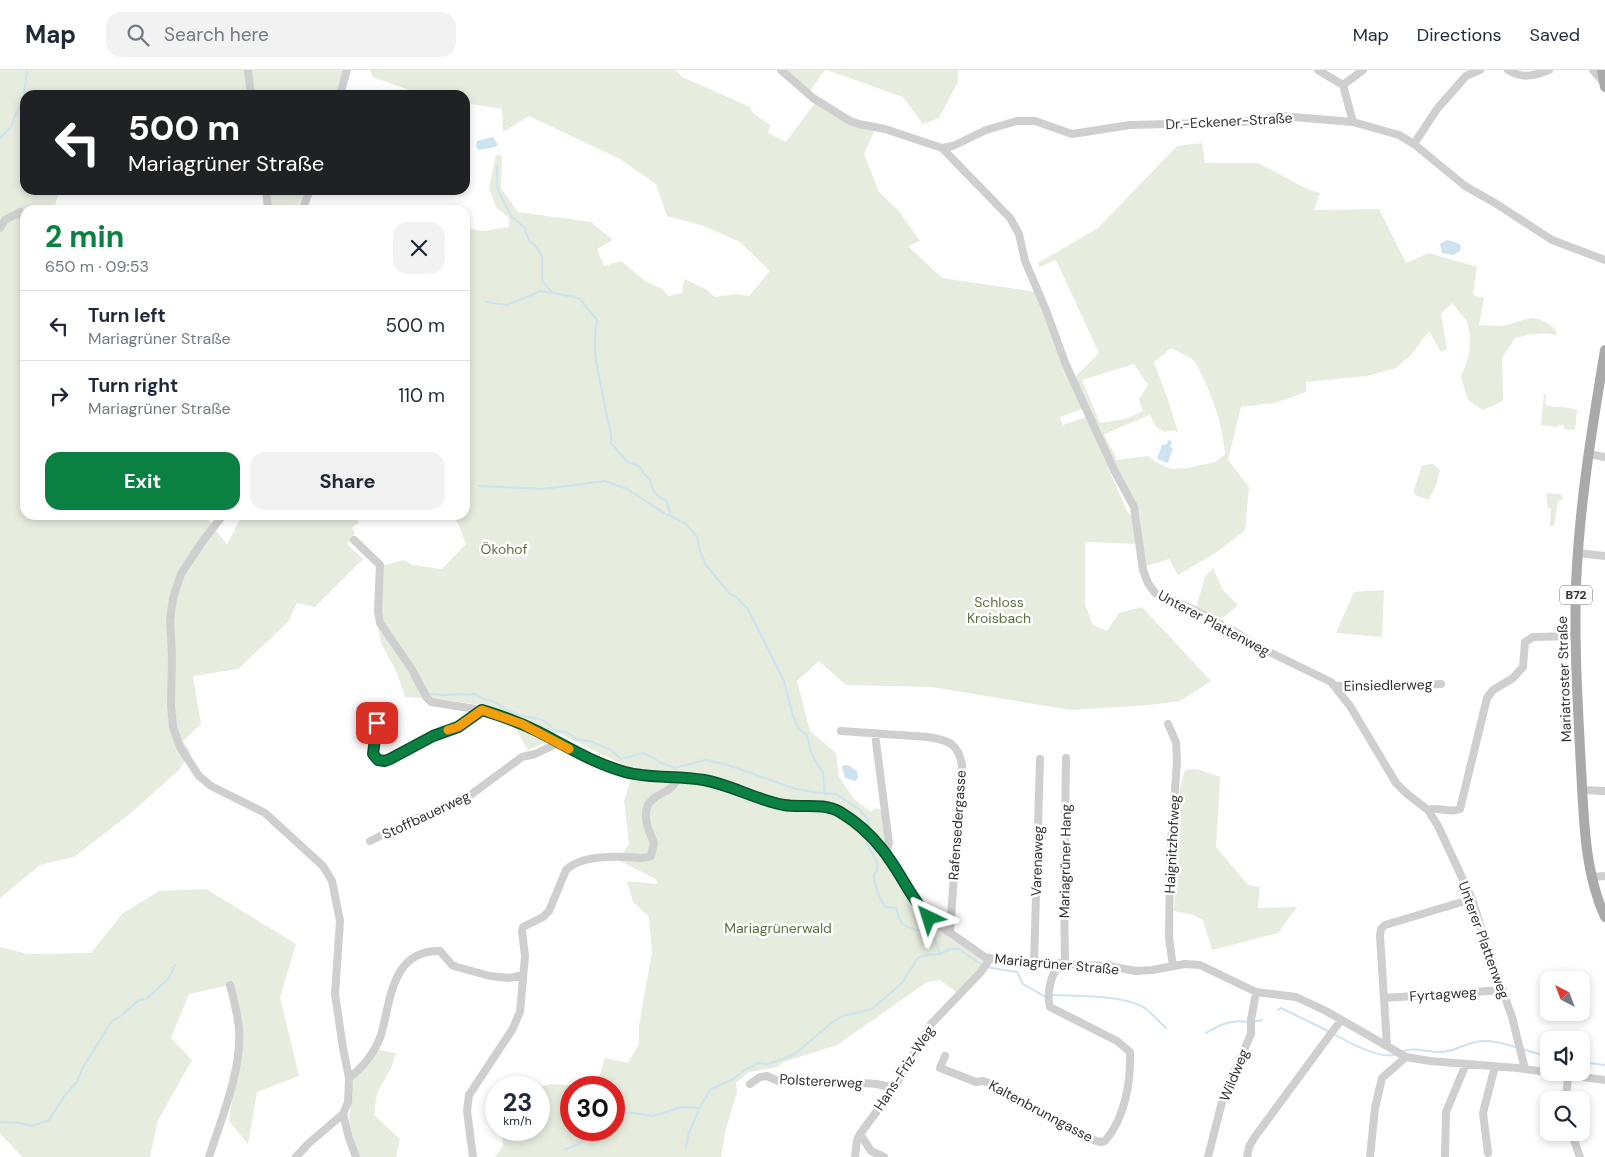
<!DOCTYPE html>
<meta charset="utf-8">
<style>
body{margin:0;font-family:"DM Sans",sans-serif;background:#f2f2f3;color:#1f2937;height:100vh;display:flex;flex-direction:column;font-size:19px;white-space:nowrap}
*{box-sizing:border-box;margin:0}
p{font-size:16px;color:#747a83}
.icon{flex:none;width:28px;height:28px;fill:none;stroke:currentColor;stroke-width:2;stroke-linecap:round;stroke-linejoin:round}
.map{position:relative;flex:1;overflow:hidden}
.sheet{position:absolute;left:20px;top:135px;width:450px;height:315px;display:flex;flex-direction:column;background:#fff;border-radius:15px;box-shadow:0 2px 8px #0003}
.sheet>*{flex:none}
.banner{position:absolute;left:20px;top:20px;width:450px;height:105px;border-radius:15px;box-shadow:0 2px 8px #0003;background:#202124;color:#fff;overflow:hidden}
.needle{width:32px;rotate:318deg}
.fabs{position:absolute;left:1540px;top:901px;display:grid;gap:10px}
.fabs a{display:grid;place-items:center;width:50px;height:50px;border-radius:10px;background:#fff;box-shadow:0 2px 8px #0003;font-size:25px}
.speed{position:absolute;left:485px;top:1006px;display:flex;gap:10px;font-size:25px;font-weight:700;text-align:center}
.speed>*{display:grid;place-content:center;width:65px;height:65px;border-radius:50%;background:#fff;box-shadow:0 2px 8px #0003;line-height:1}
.speed small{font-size:12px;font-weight:400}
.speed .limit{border:8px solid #d22;background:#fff;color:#111}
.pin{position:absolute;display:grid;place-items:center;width:42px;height:42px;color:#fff;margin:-21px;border-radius:10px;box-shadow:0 2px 8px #0006}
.me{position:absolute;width:55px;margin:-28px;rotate:319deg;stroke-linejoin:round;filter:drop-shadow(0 0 4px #0008)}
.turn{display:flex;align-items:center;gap:18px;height:105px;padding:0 25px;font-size:22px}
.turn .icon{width:65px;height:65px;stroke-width:2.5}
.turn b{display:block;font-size:35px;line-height:42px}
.round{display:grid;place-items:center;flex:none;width:52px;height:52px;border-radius:15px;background:#f2f2f3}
.summary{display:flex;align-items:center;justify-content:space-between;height:85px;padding:0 25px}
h1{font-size:30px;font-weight:700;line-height:38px;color:#0b8043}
.action{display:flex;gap:10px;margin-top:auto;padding:10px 25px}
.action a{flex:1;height:58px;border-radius:15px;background:#0b8043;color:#fff;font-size:20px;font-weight:700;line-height:58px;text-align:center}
.action a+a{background:#f2f2f3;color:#1f2937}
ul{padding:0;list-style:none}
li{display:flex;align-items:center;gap:15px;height:70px;padding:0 25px;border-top:1px solid #e0e1e3}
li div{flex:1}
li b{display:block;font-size:19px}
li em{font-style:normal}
header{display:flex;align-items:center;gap:30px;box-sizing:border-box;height:70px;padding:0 25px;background:#fff;border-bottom:1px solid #e0e1e3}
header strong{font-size:24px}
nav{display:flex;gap:28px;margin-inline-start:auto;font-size:18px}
.search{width:350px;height:45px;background:#f2f2f3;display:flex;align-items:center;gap:12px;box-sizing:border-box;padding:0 18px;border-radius:15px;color:#747a83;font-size:19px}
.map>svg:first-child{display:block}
</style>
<header>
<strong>Map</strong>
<div class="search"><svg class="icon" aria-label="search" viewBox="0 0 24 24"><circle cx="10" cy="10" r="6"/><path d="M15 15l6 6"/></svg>Search here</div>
<nav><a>Map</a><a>Directions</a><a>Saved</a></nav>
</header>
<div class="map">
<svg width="1605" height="1087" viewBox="0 0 1605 1087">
<rect width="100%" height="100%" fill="#fff"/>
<!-- green -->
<path fill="#e6ecde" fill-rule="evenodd" d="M0 0H245L249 25H25V120H60L53 140H25V445H205L227 475 242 445H355L359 452 352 458 355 463 347 474 363 489 315 537 297 533 288 552 238 599 193 606 201 654 183 671 191 682 180 699 132 742 74 787 40 795 0 828Z
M251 0H344L336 25H254Z
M370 0H676L682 7 750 37 754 44 770 55 768 63 786 72 815 33 781 0H825L810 21 850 51 876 57 864 84 879 122 899 141 920 171 908 176 942 208 1036 222 1082 339 1060 347 1063 355 1086 347 1127 441 1139 454 1140 443 1111 388 1074 308 1099 283 1056 190 1039 197 1038 193 1098 158 1177 76 1202 73 1205 93H1258L1309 120 1320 123 1314 140 1379 139 1406 193 1429 183 1477 197 1473 225 1484 228 1479 255C1487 255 1498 257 1507 255 1529 249 1535 242 1555 259L1557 265C1542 262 1530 264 1515 268L1502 288 1503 331 1483 340 1468 330 1461 307 1469 285 1470 265 1467 251 1452 233 1441 244 1447 279 1441 282 1429 261 1411 285 1396 298 1366 306 1306 312V322L1274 333 1241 337 1228 390 1249 417 1245 460 1217 482 1178 505 1169 489 1146 496 1141 474 1085 472V534L1093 555 1107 561 1119 543 1142 537 1211 611 1180 631 1149 635 1071 640 932 617 846 615 819 591 797 611 810 661 836 683 839 707 854 729 871 742 876 738 883 741 893 801 911 835 926 851 953 867 985 891 958 923 940 910 927 912 837 975 783 992 778 997 749 1002 736 1013 737 1022 725 1062 721 1087H495L503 1076 502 1064 504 1060H539L538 1017 551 1014 596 1017 605 988 628 993 639 974V955L652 882 649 847 633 832 627 811 657 814 656 809 618 790 629 774 624 731 634 700 558 663 554 669 528 680 515 658 499 650 487 636 439 629 405 627 397 603 381 573 374 538 379 503 382 496 403 490 413 495 442 499 466 474 458 453 450 445H465V158L483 161 509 157V148L496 137 489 118 496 85 502 86 501 118 518 142 591 152 613 170 597 179 604 196 621 191 645 211 662 219 669 226 682 223 684 209 706 219 715 227 736 224 749 226 770 201 740 172 704 156 667 146 656 114 620 89 529 46 503 62 502 39 465 33V25H423L373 7ZM1171 278 1191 288 1196 293C1211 324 1222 349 1225 384L1215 392 1188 398 1171 399 1156 392 1148 386 1117 390 1104 364 1150 345 1156 357 1165 362 1173 360 1178 362 1167 327 1154 292ZM1134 294 1148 315 1139 329 1143 341 1126 349 1100 353 1082 310ZM571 1018H614V1060H571Z
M827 0H958V12L939 48 923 54 903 27Z
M94 120H156L155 125 111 123Z
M269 120H307L302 129 293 140H272Z
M1544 324 1546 325 1545 333 1547 336 1572 338V339L1577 340 1575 360 1564 359V355H1558V357L1541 355Z
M1433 394 1440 400 1436 415 1429 430 1415 425 1414 420 1422 395Z
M1546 423 1560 424 1563 428 1558 432 1554 456H1550L1551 439 1548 438Z
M1213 498 1223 520 1238 535 1224 547 1220 548V552L1196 538 1205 507Z
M1384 520 1382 567 1336 563 1354 522Z
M1197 699 1220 707 1216 777 1248 815 1260 817 1258 838 1297 837 1278 863 1212 880 1203 850 1194 845 1174 841 1178 725 1185 700Z
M206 819 296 874 280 927 299 1006 257 1022 248 1074 229 1051 239 977 230 915 189 924 171 968 192 990 158 1050 150 1087H22L0 1063V877L28 884 91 883 123 843 159 821Z
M379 980 396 983 391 998 377 1023 374 1045 400 1069 396 1087H360L354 1071 349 1050 353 1008Z"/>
<!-- water -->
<path fill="#cde3ef" d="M493 67 498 75 495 77 479 80 476 77 477 71Z
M1447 170 1458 173 1461 176 1460 181 1453 185 1442 183 1440 174Z
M1168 370 1172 371 1170 377 1173 378 1168 393 1157 389 1162 375 1167 374Z
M844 695H848L857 701 858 707 856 711 845 708 842 697Z"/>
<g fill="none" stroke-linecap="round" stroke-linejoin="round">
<!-- stream -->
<path stroke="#cde3ef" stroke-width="2" d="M0 68 11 57 16 43 23 33 27 0
M497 97V117L502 128 511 146 524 157 529 171 535 175 542 186V211L553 223 579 228 597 250C590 280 601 312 606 343 608 355 612 359 611 373L627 392 639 396 644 404 650 409C652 422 656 425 666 431L671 446 686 454 697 467 700 481 706 495 729 523 736 527 747 538 753 549 784 611 793 646 798 658 807 665 812 685 823 703 825 724
M486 232 507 235 541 221 553 223
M479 416 543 419 605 411 627 419 669 446
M429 624 442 625 476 624C481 630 486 629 494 632 499 634 503 637 507 640 512 642 518 644 522 646 535 649 546 647 553 660L566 662 579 670 590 671 611 680 621 689 643 683 655 689 661 693 675 698 705 690 725 694 796 719 821 723 836 724 859 739 867 748 869 754 868 762
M868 769 866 773C872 783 883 795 874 805 874 816 880 828 885 837L896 838C898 843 898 850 903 854 910 859 923 862 932 862L940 884
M986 897 1017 902 1023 914 1044 926
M1052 925C1075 926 1128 925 1146 939 1153 944 1159 952 1166 958
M1278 940 1281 938 1330 962
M1252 952 1262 950
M1206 963C1220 955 1230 949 1248 952
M1334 964C1347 972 1383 991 1397 984
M1522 979 1549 987
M1401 982C1413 976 1429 983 1443 982 1454 981 1465 974 1476 972 1489 969 1505 974 1518 978
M1581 992 1605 995
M614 1048 620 1043H635L653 1046 681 1037 699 1038
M0 1052 20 1053 31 1056 49 1050 65 1025 77 1012 82 999 112 951 122 945 139 930 146 929 153 923 169 908 175 895
M686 1077 688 1065 701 1035 711 1019 732 1010 745 1000 758 993 768 994 795 984 831 953 843 946 872 939 902 913 918 888 927 885 940 884 950 879H959L982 895
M565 1079 579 1074 591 1060"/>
<!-- minor -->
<path stroke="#cfcfcf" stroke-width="8" d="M248 0 251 25
M781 0 813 28 850 51 859 54 885 59 942 78 1010 148 1019 164 1025 191 1046 240 1066 295 1114 400 1134 437 1143 500 1148 513 1155 523 1194 540 1237 563 1259 577 1331 612 1350 636 1396 713 1406 723 1428 740 1438 756 1472 829 1487 877 1512 947 1525 999
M1318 0 1343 15 1353 52
M1508 0C1522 9 1534 6 1549 0
M1593 0 1603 12
M1343 15 1363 0
M340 25 347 0
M1414 74 1437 39 1466 6 1480 0
M942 78 953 76 986 60 1017 51H1035L1072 64 1130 55 1242 52 1281 46 1353 52 1399 65 1414 74 1465 116 1495 133 1552 170 1605 190
M266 120 268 140
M302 140 310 120
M0 158 5 150 20 142 25 152
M1589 384 1605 387
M223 445 202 472 181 504 173 528 170 550 172 584 171 635 173 657 180 677 199 706 211 716 265 743 323 796 332 811 340 851 335 924 343 978 349 1008 348 1032 343 1044 349 1068 356 1087
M354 470 380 495 378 541 380 553 411 598 427 628 431 632 482 640 497 645 538 662 592 691 628 702 704 710 761 730 781 735 794 737 827 736 839 741 863 760 883 780 914 831 929 848 985 887 1002 891 1108 896 1136 901 1152 900 1185 894 1200 895 1256 922 1296 927 1326 941 1406 987 1430 991 1517 998 1605 1010
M1578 483 1605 486
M1335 616H1399L1441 614
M1168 654 1176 672 1177 692 1170 787 1169 868 1173 896
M360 659 361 648 376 650 377 653 373 684 378 690 385 691 433 666 458 657 482 640
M841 661 928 667C948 670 958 673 962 695L950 861
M875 664 889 773 886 784
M1583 720 1605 721
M1428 740C1439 736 1450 744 1460 739L1487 628 1493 620 1513 608 1523 597 1525 572 1533 567 1576 566
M370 771 418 748 465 729 522 687 535 684 558 673
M1591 807 1605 806
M1034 893 1040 689
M1065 893 1064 826 1066 688
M1384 928 1503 920
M1387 976 1380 866 1381 859 1385 855 1472 829
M945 986 940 998 976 1012 983 1011 989 1013 1060 1053 1096 1071 1101 1072 1105 1071C1125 1048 1131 1012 1130 982L1117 971 1050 937C1046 923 1051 905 1060 893
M349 1008C363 997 375 982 381 965 391 931 391 880 440 881L452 895 457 897 490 906 509 908 523 905
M750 1014 760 1007 767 1006 778 1011 790 1009 846 1012 877 1014 894 1018
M1566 1030 1568 1006
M1571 1062 1580 1087
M860 1064 871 1081 884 1087
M1488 1083 1483 1043 1495 996
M209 1087C221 1050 242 999 239 960 238 945 234 930 230 915
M296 1087 309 1073 343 1044
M473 1087 467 1041 469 1025 512 960 520 942 525 886 522 861 523 857 543 847 549 841 566 800C580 786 608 786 627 787 635 787 643 790 651 786L654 773C649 762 640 742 651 731 662 720 670 724 678 708
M855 1087 857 1070 860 1064 894 1018 931 954 980 903 990 889
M1208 1087 1223 1028 1251 964V950L1256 922
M1247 1087 1249 1077 1254 1068 1341 950
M1370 1087 1375 1038 1382 1008 1406 987
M1445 1087 1446 1042 1466 994"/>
<!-- major -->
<path stroke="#aaa" stroke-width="10" d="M1602 0 1605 17
M1605 280C1592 358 1579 437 1576 516 1574 577 1578 638 1581 698 1584 748 1584 801 1605 847"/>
</g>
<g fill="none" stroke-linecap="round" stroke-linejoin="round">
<defs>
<path id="route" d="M377 653 373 684 378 690 385 691 390 689 433 666 458 657 482 640C502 646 521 653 539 662 568 677 593 693 625 702 650 709 678 705 704 710 732 715 756 730 784 735 802 738 823 732 840 742 855 751 871 765 882 779 900 801 910 827 929 848"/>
</defs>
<!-- route casing -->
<use href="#route" stroke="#07532c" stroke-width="12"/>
<!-- route -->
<use href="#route" stroke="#0b8043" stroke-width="9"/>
<!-- slow -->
<path stroke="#f59e0b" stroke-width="9" d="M448 660 458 657 482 640 522 654 569 679"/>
</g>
<g text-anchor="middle" stroke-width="5" stroke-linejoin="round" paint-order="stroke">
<!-- shield labels -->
<rect fill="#fff" stroke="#707070" stroke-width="1" x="1560" y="515.5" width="32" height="19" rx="4"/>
<g font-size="12" font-weight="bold" fill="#323232">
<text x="1576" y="529">B72</text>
</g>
<!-- street labels -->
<g font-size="14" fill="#323232" stroke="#fff">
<text transform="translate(1229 51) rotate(-3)" y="5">Dr.-Eckener-Straße</text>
<text transform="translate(1214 553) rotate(28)" y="5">Unterer Plattenweg</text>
<text transform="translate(1564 609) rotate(-92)" y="5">Mariatroster Straße</text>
<text transform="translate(1388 615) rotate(-1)" y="5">Einsiedlerweg</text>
<text transform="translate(426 745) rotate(-25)" y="5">Stoffbauerweg</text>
<text transform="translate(957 755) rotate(-86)" y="5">Rafensedergasse</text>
<text transform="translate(1172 774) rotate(-87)" y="5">Haignitzhofweg</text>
<text transform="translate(1037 791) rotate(-88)" y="5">Varenaweg</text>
<text transform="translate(1065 791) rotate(-89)" y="5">Mariagrüner Hang</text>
<text transform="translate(1484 870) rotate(70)" y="5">Unterer Plattenweg</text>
<text transform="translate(1057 894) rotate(5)" y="5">Mariagrüner Straße</text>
<text transform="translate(1443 924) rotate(-4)" y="5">Fyrtagweg</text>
<text transform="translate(904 998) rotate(-57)" y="5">Hans-Friz-Weg</text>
<text transform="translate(1234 1005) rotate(-68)" y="5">Wildweg</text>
<text transform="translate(821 1011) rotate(3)" y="5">Polstererweg</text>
<text transform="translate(1041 1041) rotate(28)" y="5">Kaltenbrunngasse</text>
</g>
<!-- park labels -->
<g font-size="14" fill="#58713d" stroke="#fff">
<text x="504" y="484">Ökohof</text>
<text x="999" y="537">Schloss<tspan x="999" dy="16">Kroisbach</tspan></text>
<text x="778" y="863">Mariagrünerwald</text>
</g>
</g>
</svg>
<div class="fabs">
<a><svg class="needle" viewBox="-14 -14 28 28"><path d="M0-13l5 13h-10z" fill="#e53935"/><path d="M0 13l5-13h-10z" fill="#747a83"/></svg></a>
<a><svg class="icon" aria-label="sound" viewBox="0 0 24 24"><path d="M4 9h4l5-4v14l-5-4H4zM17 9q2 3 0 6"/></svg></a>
<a><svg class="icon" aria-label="search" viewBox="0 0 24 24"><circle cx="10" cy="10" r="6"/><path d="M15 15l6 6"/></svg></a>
</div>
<div class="speed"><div>23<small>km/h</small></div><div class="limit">30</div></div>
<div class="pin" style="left:377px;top:653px;background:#d93025"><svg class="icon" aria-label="arrive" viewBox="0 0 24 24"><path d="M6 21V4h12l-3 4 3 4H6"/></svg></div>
<svg class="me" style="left:929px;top:848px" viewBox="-20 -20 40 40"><path d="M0-17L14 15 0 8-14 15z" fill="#0b8043" stroke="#fff" stroke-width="4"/></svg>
<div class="banner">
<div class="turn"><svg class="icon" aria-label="left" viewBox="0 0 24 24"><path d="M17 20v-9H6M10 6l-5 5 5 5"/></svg><div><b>500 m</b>Mariagrüner Straße</div></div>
</div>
<section class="sheet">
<div class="summary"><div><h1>2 min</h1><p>650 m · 09:53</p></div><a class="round"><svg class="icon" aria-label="close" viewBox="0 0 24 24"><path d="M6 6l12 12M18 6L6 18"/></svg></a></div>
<ul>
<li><svg class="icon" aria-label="left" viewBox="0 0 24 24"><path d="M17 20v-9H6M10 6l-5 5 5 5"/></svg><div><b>Turn left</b><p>Mariagrüner Straße</p></div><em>500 m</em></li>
<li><svg class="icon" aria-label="right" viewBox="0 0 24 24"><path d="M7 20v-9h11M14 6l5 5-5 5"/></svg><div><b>Turn right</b><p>Mariagrüner Straße</p></div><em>110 m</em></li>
</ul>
<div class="action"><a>Exit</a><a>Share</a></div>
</section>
</div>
